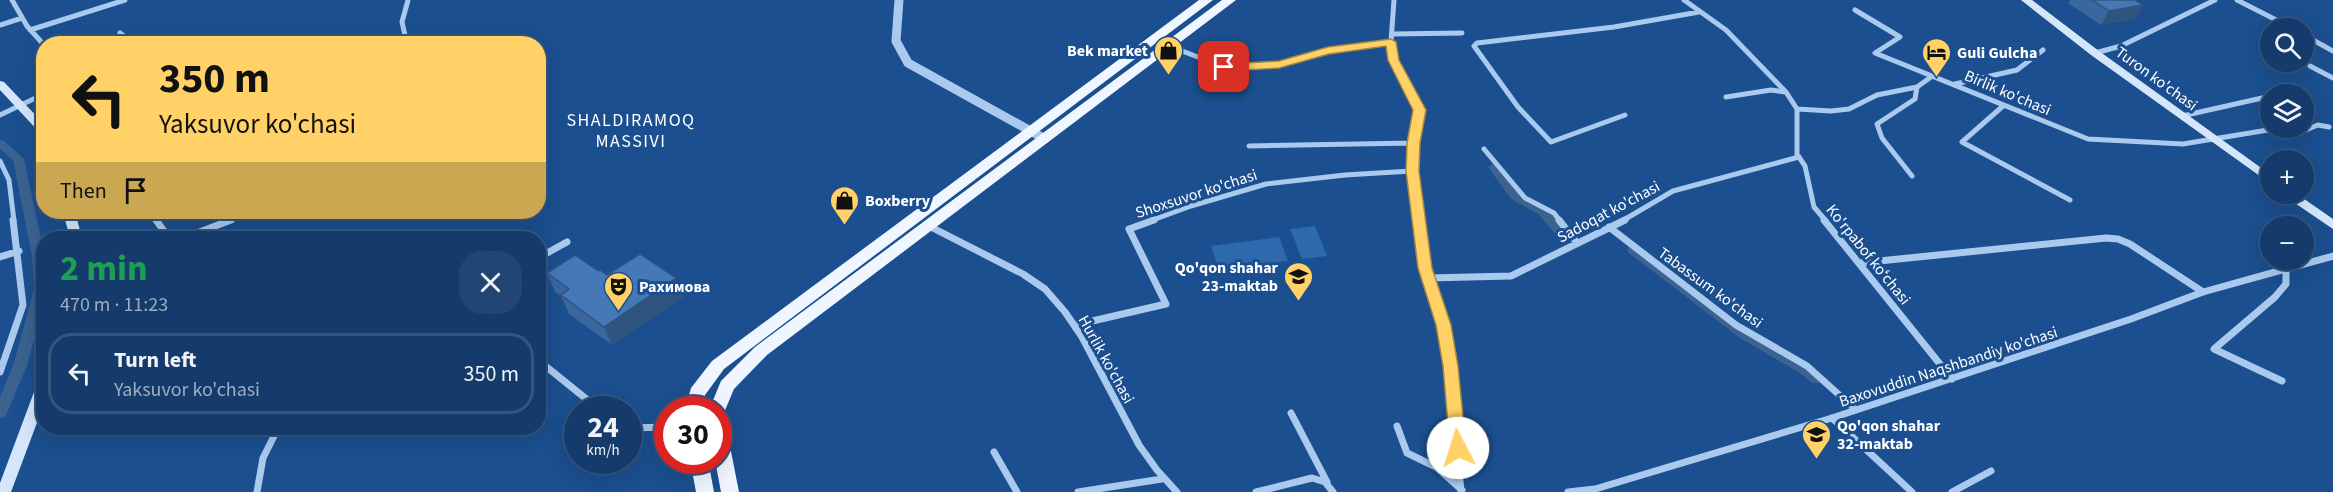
<!DOCTYPE html>
<meta charset="utf-8">
<style>
body{margin:0;font-family:"Source Sans 3",sans-serif;background:#214673;color:#f1f3f6;height:100vh;display:flex;flex-direction:column;font-size:22px;white-space:nowrap}
*{box-sizing:border-box;margin:0}
p{font-size:20px;color:#9dadc1}
.icon{flex:none;width:33px;height:33px;fill:none;stroke:currentColor;stroke-width:2;stroke-linecap:round;stroke-linejoin:round}
.map{position:relative;flex:1;overflow:hidden}
.drawer{position:absolute;left:36px;top:231px;width:510px;height:204px;display:flex;flex-direction:column;background:#143b6b;border-radius:24px;box-shadow:0 6px 24px #0002,0 0 0 2px #33557e}
.drawer>*{flex:none}
.top-card{position:absolute;left:36px;top:36px;width:510px;height:183px;border-radius:24px;box-shadow:0 6px 24px #0002,0 0 0 2px #33557e;background:#ffd166;color:#111;overflow:hidden}
.buttons{position:absolute;left:2260px;top:18px;display:grid;gap:12px}
.buttons a{display:grid;place-items:center;width:54px;height:54px;border-radius:50%;background:#143b6b;box-shadow:0 6px 24px #0002,0 0 0 2px #33557e;font-size:30px}
.speed{position:absolute;left:564px;top:396px;display:flex;gap:12px;font-size:30px;font-weight:700;text-align:center}
.speed>*{display:grid;place-content:center;width:78px;height:78px;border-radius:50%;background:#143b6b;box-shadow:0 6px 24px #0002,0 0 0 2px #33557e;line-height:1}
.speed small{font-size:15px;font-weight:400}
.speed .limit{border:9px solid #d22;background:#fff;color:#111}
.pin{position:absolute;display:grid;place-items:center;width:51px;height:51px;color:#fff;margin:-26px;border-radius:12px;box-shadow:0 3px 9px #0006}
.me{position:absolute;width:66px;margin:-33px;rotate:355deg;stroke-linejoin:round;filter:drop-shadow(0 0 4px #0008)}
.turn{display:flex;align-items:center;gap:21px;height:126px;padding:0 24px;font-size:27px}
.turn .icon{width:78px;height:78px;stroke-width:2.5}
.turn b{display:block;font-size:42px;line-height:51px}
.then{display:flex;align-items:center;height:57px;padding:0 24px;background:#0003;gap:12px;font-size:22px}
.round{display:grid;place-items:center;flex:none;width:63px;height:63px;border-radius:24px;background:#214673}
.overview{display:flex;align-items:center;justify-content:space-between;height:102px;padding:0 24px}
h1{font-size:36px;font-weight:700;line-height:45px;color:#1e9e55}
ul{padding:0;list-style:none}
li{display:flex;align-items:center;gap:18px;height:81px;margin:0 12px 9px;padding:0 12px;border:3px solid #33557e;border-radius:24px}
li div{flex:1}
li b{display:block;font-size:22px}
li em{font-style:normal}
.map>svg:first-child{display:block}
</style>
<div class="map">
<svg width="2333" height="492" viewBox="0 0 2333 492">
<rect width="100%" height="100%" fill="#1b4f8f"/>
<!-- green -->
<path fill="#2e69ad" d="M1315 226 1327 256 1302 259 1290 229Z
M1279 237 1288 261 1219 270 1211 246Z"/>
<g fill="none" stroke-linecap="round" stroke-linejoin="round">
<!-- canal -->
<path fill="#3c6290" fill-rule="evenodd" d="M0 140 4 141 24 159 44 253V300L28 363 7 413 5 417 0 418V397L14 363 34 289 32 256 13 160 0 149Z
M1494 163 1498 164 1519 193 1546 208 1565 230 1567 233 1565 236H1557L1538 214 1511 199 1488 167Z
M1633 246 1637 247 1750 332 1813 367 1824 379 1822 383H1812L1803 375 1740 338 1629 253 1627 250 1629 247Z"/>
<!-- minor-far1 -->
<path stroke="#a9c9ee" stroke-width="5" d="M12 0 27 26 44 45
M1394 0 1391 42 1394 61 1420 110 1413 143 1412 171 1419 221
M1684 0 1726 30 1786 92 1797 109V154L1805 166 1814 207 1826 221
M2237 0 2292 28
M1855 10 1900 37 1875 53 2088 139 2183 144 2274 129 2291 136 2318 125 2329 127
M0 25 22 18
M30 30 125 0
M120 33 135 44
M1393 34 1462 33
M2304 35 2333 51
M407 44 402 22 408 0
M1169 46 1224 67 1279 65 1328 51 1391 42
M2095 53 2121 46 2215 0
M2310 66 2333 78
M1955 84 2017 70 2043 50
M1726 97 1771 90 1785 92
M2003 106 1962 142 2070 200
M1797 109 1831 111 1849 109 1877 95 1917 87 1931 77
M0 115 44 94
M1625 115 1551 142 1518 107 1474 46 1477 43 1614 27 1699 12
M2182 116 2271 96
M1249 146 1413 143
M1484 149 1525 198 1554 213 1560 221
M0 161 9 180 14 221
M1912 176 1882 138 1877 124 1915 99 1917 87
M150 212 157 221
M330 212 332 218
M155 218 174 212
M228 221 252 212
M1150 221 1191 206 1266 184 1345 175 1412 171
M1622 221 1673 191 1799 157"/>
<!-- minor -->
<path stroke="#a9c9ee" stroke-width="7" d="M156 220 169 238
M1419 220 1425 268 1444 325 1450 366 1461 492
M1559 220 1577 243
M1824 220 1952 379
M929 226 1023 274 1045 289 1065 312 1082 337 1139 445 1157 470 1177 492
M1609 227 1736 325 1807 366 1856 410
M184 238 231 220
M0 257 19 251
M538 258 567 242
M1859 263 2106 238 2118 239 2130 244 2203 292
M1429 278 1511 276 1625 220
M1075 325 1166 304 1129 229 1154 220
M538 360 600 410
M0 372 23 305 13 220
M2282 381 2214 349 2275 297 2286 284V270
M1291 413 1327 482
M1832 418 1912 492
M1397 426 1407 453 1436 467 1462 490
M628 428 668 427
M994 452 1017 492
M257 492 263 458 278 428
M1078 492 1162 479
M1256 492 1312 478 1325 482 1333 492
M1568 492 1595 489 1832 418 2131 319 2203 292 2333 256
M1952 492 1991 471"/>
<!-- tertiary -->
<path stroke="#a9c9ee" stroke-width="9" d="M899 0 896 41 908 63 1045 139"/>
<!-- secondary -->
<path fill="#d6e6fa" fill-rule="evenodd" d="M2021 0H2032L2099 51 2271 175V184L2091 55Z
M0 81 4 82 44 124V134L40 133 0 90Z
M2285 194H2297L2333 219V229L2286 197Z
M63 212H75L82 238H70Z
M44 379V404L11 492H0V483L37 384 39 380Z"/>
<!-- primary -->
<path fill="#f0f6ff" fill-rule="evenodd" d="M1199 0H1213L724 369 705 395 702 410H685L691 388 712 361Z
M1222 0H1236L767 355 734 389 723 415 718 416V410H709L721 381 755 347Z
M718 424 724 426 727 431 739 492H721L715 460H718Z
M690 460H708L714 492H696Z"/>
</g>
<!-- wall -->
<path fill="#3a679d" d="M2070 0H2135V19L2101 25 2068 3Z
M598 271 607 275 683 297 612 345 569 314 561 296 555 292 547 273Z"/>
<!-- shaded-wall -->
<path fill="#305480" d="M2143 5 2135 19 2101 25 2109 11Z
M676 278 683 297 612 345 604 327Z"/>
<!-- building -->
<path fill="#4478b7" stroke="#305480" stroke-width="1.5" d="M2092 0H2135L2143 5 2109 11Z
M640 254 676 278 604 327 561 295 569 289 547 273 575 255 598 271 600 270 607 275Z"/>
<!-- route -->
<path fill="#ffd166" stroke="#a68842" stroke-width="1.5" d="M1391 39 1396 42 1399 60 1426 110 1420 143 1419 171 1432 268 1451 325 1458 366 1466 448 1464 453 1458 455 1452 453 1450 448 1443 366 1436 325 1418 268 1406 171 1407 143 1413 110 1388 60 1386 46 1329 54 1279 68 1224 71 1218 67 1224 64 1279 61 1328 47Z"/>
<!-- icons -->
<defs>
<symbol id="shop-pin" viewBox="-11 -11 22 30"><path d="M0 17L-7.5 6A9.5 9.5 0 1 1 7.5 6Z" fill="#ffd166" stroke="#1b4f8f"/><path d="M-5-2.5h2.3a2.7 3.5 0 0 1 5.4 0H5L5.5 6h-11ZM-1.5-2.5h3a1.5 2.3 0 0 0-3 0Z" fill="#111"/></symbol>
<symbol id="hotel-pin" viewBox="-11 -11 22 30"><path d="M0 17L-7.5 6A9.5 9.5 0 1 1 7.5 6Z" fill="#ffd166" stroke="#1b4f8f"/><path d="M-6-4.5h1.5V1H6V5H4.5V3h-9V5H-6ZM-4 0a1.8 1.8 0 1 1 3.6 0ZM.5 0V-2.5h3Q6-2.5 6 0Z" fill="#111"/></symbol>
<symbol id="school-pin" viewBox="-11 -11 22 30"><path d="M0 17L-7.5 6A9.5 9.5 0 1 1 7.5 6Z" fill="#ffd166" stroke="#1b4f8f"/><path d="M0-5L7-2L0 1L-7-2ZM-4 1L0 2.5L4 1V4Q0 6-4 4Z" fill="#111"/></symbol>
<symbol id="theatre-pin" viewBox="-11 -11 22 30"><path d="M0 17L-7.5 6A9.5 9.5 0 1 1 7.5 6Z" fill="#ffd166" stroke="#1b4f8f"/><path d="M-5-5.5Q0-4 5-5.5V0Q5 5 0 6Q-5 5-5 0ZM-3.3-2.5H-1v1.5H-3.3ZM1-2.5H3.3v1.5H1ZM-2.8 1Q0 5.5 2.8 1Z" fill="#111"/></symbol>
</defs>
<g fill-rule="evenodd">
<use href="#shop-pin" x="1152" y="34" width="33" height="45"/>
<use href="#hotel-pin" x="1920" y="36" width="33" height="45"/>
<use href="#shop-pin" x="828" y="184" width="33" height="45"/>
<use href="#school-pin" x="1282" y="260" width="33" height="45"/>
<use href="#theatre-pin" x="602" y="270" width="33" height="45"/>
<use href="#school-pin" x="1800" y="418" width="33" height="45"/>
</g>
<g text-anchor="middle" stroke-width="6" stroke-linejoin="round" paint-order="stroke">
<!-- poi labels -->
<g font-size="16" font-weight="bold" fill="#fff" stroke="#1b4f8f" text-anchor="start">
<text x="1148" y="56" text-anchor="end">Bek market</text>
<text x="1957" y="58">Guli Gulcha</text>
<text x="865" y="206">Boxberry</text>
<text x="1278" y="273" text-anchor="end">Qo'qon shahar<tspan x="1278" dy="18">23-maktab</tspan></text>
<text x="639" y="292">Рахимова</text>
<text x="1837" y="431">Qo'qon shahar<tspan x="1837" dy="18">32-maktab</tspan></text>
</g>
<!-- street labels -->
<g font-size="16" fill="#fff" stroke="#1b4f8f">
<text transform="translate(2157 78) rotate(36)" y="6">Turon ko'chasi</text>
<text transform="translate(2008 92) rotate(23)" y="6">Birlik ko'chasi</text>
<text transform="translate(1196 193) rotate(-18)" y="6">Shoxsuvor ko'chasi</text>
<text transform="translate(1608 211) rotate(-28)" y="6">Sadoqat ko'chasi</text>
<text transform="translate(1869 254) rotate(51)" y="6">Ko'rpabof koʻchasi</text>
<text transform="translate(1711 287) rotate(36)" y="6">Tabassum ko'chasi</text>
<text transform="translate(1107 359) rotate(61)" y="6">Hurlik ko'chasi</text>
<text transform="translate(1948 366) rotate(-18)" y="6">Baxovuddin Naqshbandiy ko'chasi</text>
</g>
<!-- neighbourhood labels -->
<g font-size="18" letter-spacing="1.5" fill="#fff" stroke="#1b4f8f">
<text x="631" y="126">SHALDIRAMOQ<tspan x="631" dy="21">MASSIVI</tspan></text>
</g>
</g>
</svg>
<div class="buttons">
<a><svg class="icon" aria-label="search" viewBox="0 0 24 24"><circle cx="10" cy="10" r="6"/><path d="M15 15l6 6"/></svg></a>
<a><svg class="icon" aria-label="layers" viewBox="0 0 24 24"><path d="M12 4l9 5-9 5-9-5zM3 14l9 5 9-5"/></svg></a>
<a>+</a>
<a>−</a>
</div>
<div class="speed"><div>24<small>km/h</small></div><div class="limit">30</div></div>
<div class="pin" style="left:1224px;top:67px;background:#d93025"><svg class="icon" aria-label="arrive" viewBox="0 0 24 24"><path d="M6 21V4h12l-3 4 3 4H6"/></svg></div>
<svg class="me" style="left:1458px;top:448px" viewBox="-20 -20 40 40"><circle r="19" fill="#fff"/><path d="M0-13L10 11 0 6-10 11z" fill="#ffd166"/></svg>
<div class="top-card">
<div class="turn"><svg class="icon" aria-label="left" viewBox="0 0 24 24"><path d="M17 20v-9H6M10 6l-5 5 5 5"/></svg><div><b>350 m</b>Yaksuvor ko'chasi</div></div>
<div class="then">Then<svg class="icon" aria-label="arrive" viewBox="0 0 24 24"><path d="M6 21V4h12l-3 4 3 4H6"/></svg></div>
</div>
<section class="drawer">
<div class="overview"><div><h1>2 min</h1><p>470 m · 11:23</p></div><a class="round"><svg class="icon" aria-label="close" viewBox="0 0 24 24"><path d="M6 6l12 12M18 6L6 18"/></svg></a></div>
<ul>
<li><svg class="icon" aria-label="left" viewBox="0 0 24 24"><path d="M17 20v-9H6M10 6l-5 5 5 5"/></svg><div><b>Turn left</b><p>Yaksuvor ko'chasi</p></div><em>350 m</em></li>
</ul>
</section>
</div>
